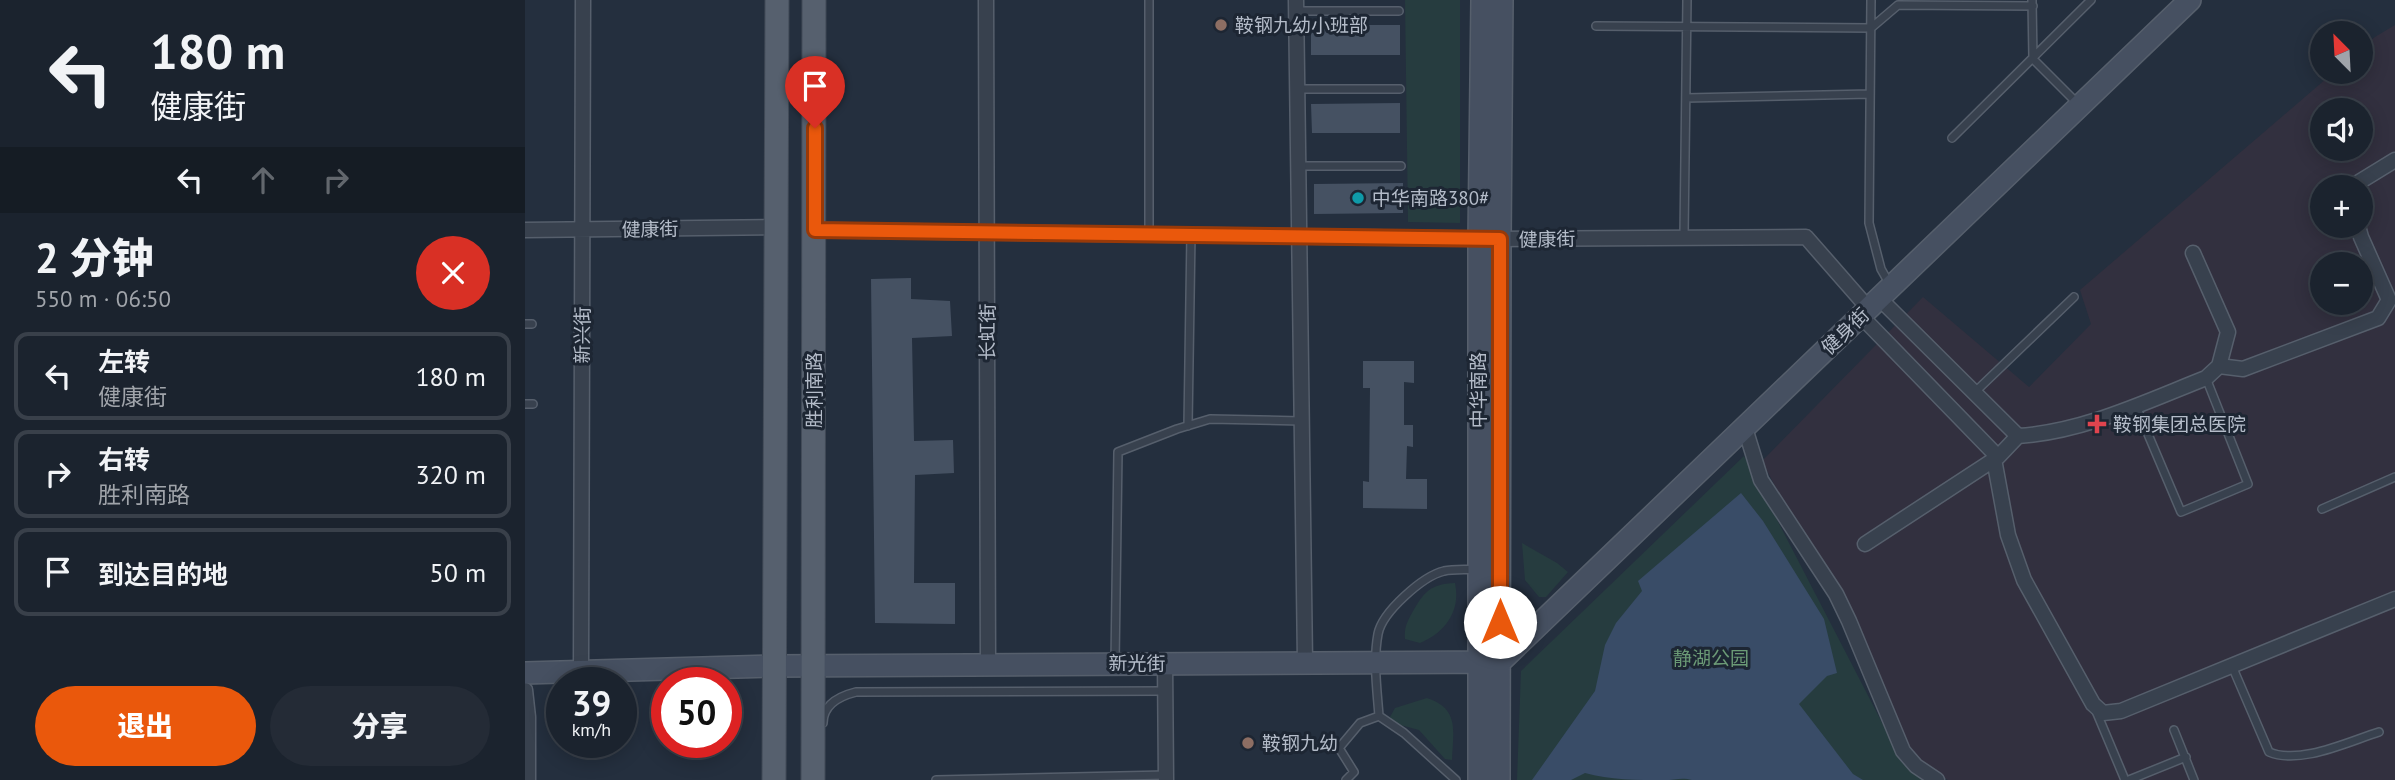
<!DOCTYPE html>
<html lang="zh">
<meta charset="utf-8">
<style>
body{margin:0;font-family:"PT Sans","Noto Sans SC",sans-serif;background:#242b36;color:#f1f3f6;height:100vh;display:flex;flex-direction:column;font-size:26px;white-space:nowrap}
*{box-sizing:border-box;margin:0}
p{font-size:23px;color:#a0a4aa}
.icon{flex:none;width:38px;height:38px;fill:none;stroke:currentColor;stroke-width:2;stroke-linecap:round;stroke-linejoin:round}
.map{position:relative;flex:1;overflow:hidden}
.side{display:flex;flex-direction:column;background:#1b232e;width:525px}
.side>*{flex:none}
.guide{background:#1b232e;color:#f1f3f6;overflow:hidden}
.needle{width:46px;rotate:336deg}
.buttons{position:absolute;left:1785px;top:21px;display:grid;gap:14px}
.buttons a{display:grid;place-items:center;width:63px;height:63px;border-radius:50%;background:#1b232e;box-shadow:0 4px 18px #0003,0 0 0 2px #39404a;font-size:35px}
.speed{position:absolute;left:21px;top:667px;display:flex;gap:14px;font-size:35px;font-weight:700;text-align:center}
.speed>*{display:grid;place-content:center;width:91px;height:91px;border-radius:50%;background:#1b232e;box-shadow:0 4px 18px #0003,0 0 0 2px #39404a;line-height:1}
.speed small{font-size:18px;font-weight:400}
.speed .limit{border:10px solid #d22;background:#fff;color:#111}
.pin{position:absolute;display:grid;place-items:center;width:60px;height:60px;color:#fff;margin:-72px -30px;border-radius:50% 50% 50% 0;rotate:-45deg;box-shadow:0 0 7px #0007}
.pin .icon{rotate:45deg}
.me{position:absolute;width:77px;margin:-38px;rotate:0deg;stroke-linejoin:round;filter:drop-shadow(0 0 5px #0008)}
.turn{display:flex;align-items:center;gap:24px;height:147px;padding:0 35px;font-size:32px}
.turn .icon{width:91px;height:91px;stroke-width:2.5}
.turn b{display:block;font-size:49px;line-height:60px}
.lanes{display:flex;align-items:center;height:66px;padding:0 35px;background:#0003;justify-content:center;gap:35px;direction:ltr}
.lanes .off{opacity:.35}
.round{display:grid;place-items:center;flex:none;width:74px;height:74px;border-radius:37px;background:#242b36}
.summary{display:flex;align-items:center;justify-content:space-between;height:119px;padding:0 35px}
h1{font-size:42px;font-weight:800;line-height:52px}
.action{display:flex;gap:14px;margin-top:auto;padding:14px 35px}
.action a{flex:1;height:80px;border-radius:42px;background:#ea580c;color:#fff;font-size:28px;font-weight:800;line-height:80px;text-align:center}
.action a+a{background:#242b36;color:#f1f3f6}
ul{padding:0;list-style:none}
li{display:flex;align-items:center;gap:21px;height:88px;margin:0 14px 10px;padding:0 21px;border:4px solid #39404a;border-radius:14px}
li div{flex:1}
li b{display:block;font-size:26px}
li em{font-style:normal}
main{display:flex;flex:1;min-height:0}
.map>svg:first-child{display:block}
</style>
<main>
<section class="side">
<div class="guide">
<div class="turn"><svg class="icon" aria-label="left" viewBox="0 0 24 24"><path d="M17 20v-9H6M10 6l-5 5 5 5"/></svg><div><b>180 m</b>健康街</div></div>
<div class="lanes"><svg class="icon" aria-label="left" viewBox="0 0 24 24"><path d="M17 20v-9H6M10 6l-5 5 5 5"/></svg><svg class="icon off" aria-label="ahead" viewBox="0 0 24 24"><path d="M12 20V5M6 11l6-6 6 6"/></svg><svg class="icon off" aria-label="right" viewBox="0 0 24 24"><path d="M7 20v-9h11M14 6l5 5-5 5"/></svg></div>
</div>
<div class="summary"><div><h1>2 分钟</h1><p>550 m · 06:50</p></div><a class="round" style="background:#d93025;color:#fff"><svg class="icon" aria-label="close" viewBox="0 0 24 24"><path d="M6 6l12 12M18 6L6 18"/></svg></a></div>
<ul>
<li><svg class="icon" aria-label="left" viewBox="0 0 24 24"><path d="M17 20v-9H6M10 6l-5 5 5 5"/></svg><div><b>左转</b><p>健康街</p></div><em>180 m</em></li>
<li><svg class="icon" aria-label="right" viewBox="0 0 24 24"><path d="M7 20v-9h11M14 6l5 5-5 5"/></svg><div><b>右转</b><p>胜利南路</p></div><em>320 m</em></li>
<li><svg class="icon" aria-label="arrive" viewBox="0 0 24 24"><path d="M6 21V4h12l-3 4 3 4H6"/></svg><div><b>到达目的地</b></div><em>50 m</em></li>
</ul>
<div class="action"><a>退出</a><a>分享</a></div>
</section>
<div class="map">
<svg width="1870" height="780" viewBox="0 0 1870 780">
<rect width="100%" height="100%" fill="#242f3e"/>
<!-- medical -->
<path fill="#32303f" fill-rule="evenodd" d="M1870 25V780H1423L1388 761 1351 681 1237 461 1398 297 1504 387 1566 324 1555 290 1809 72H1836V49L1850 37ZM1797 110H1836V149H1797ZM1797 187H1836V226H1797ZM1797 264H1836V303H1797Z"/>
<!-- green -->
<path fill="#263c3f" d="M880 0H935V223L883 222Z
M1219 456 1379 765 1403 780H992L996 671Z
M997 543 1032 563 1043 572 1021 597H1014L1000 580Z
M930 583C936 611 920 633 895 643L880 639C879 628 882 622 887 613 899 592 905 584 930 583Z
M902 698C935 709 928 731 927 760L920 759 894 730 868 723 865 717 870 708Z"/>
<!-- water -->
<path fill="#394c67" d="M1216 493 1238 521 1299 619 1312 673 1302 676 1274 704 1328 774 1338 780H1167C1157 777 1150 780 1139 780 1113 780 1084 780 1060 773L1046 780H1007L1070 691 1080 645 1091 623 1117 591 1113 581Z"/>
<!-- building -->
<path fill="#455162" d="M786 25H875V55H786Z
M875 103V133H787L786 104Z
M878 183V213L789 214V184Z
M386 278V299L425 301 427 336 387 338 389 441 428 440 429 473 390 475 389 583H430V624L350 623 346 279Z
M838 361H889V383L879 382V425H888V447L882 446 881 479H902V509L838 508V481L844 482 845 388H838Z"/>
<g fill="none" stroke-linecap="round" stroke-linejoin="round">
<defs>
<path id="lane" d="M1346 0 1344 223 1356 269 1364 283
M1507 0 1508 59 1552 103
M772 11H874
M1071 26 1346 28 1373 5 1508 6
M772 89H875
M1161 98 1345 94
M1427 138 1566 0
M773 166H876
M624 234V0
M1159 236 1162 0
M0 324H7
M1450 392 1549 297
M0 404H8
M1611 406 1656 512 1723 484 1681 378
M663 426 666 234
M1797 509 1870 477
M590 663 593 452 652 429 685 419 776 421
M1707 666 1744 752C1775 765 1822 742 1854 732
M1571 711 1600 780
M298 723C298 704 315 696 331 692L640 691
M1649 730 1669 780
M411 780 641 775
M821 780 829 772 814 748 835 723 854 716
M931 780 879 733 854 716C852 689 848 661 853 634 857 612 898 576 919 571 929 569 942 570 952 569
M1604 780 1661 757"/>
<path id="street" d="M461 0 463 665
M771 0 780 662
M1826 187 1870 160
M0 230 251 227
M290 230 975 239 1281 237 1344 309
M1355 299 1493 436
M1336 316 1473 457
M1694 366 1718 369 1853 318 1864 300 1836 237 1833 226
M1220 428 1236 480 1311 594 1324 621 1378 751 1391 766 1412 780
M1469 459 1483 535 1499 580 1568 704 1578 713 1596 711 1870 599
M1340 544 1473 457 1493 436C1558 432 1620 402 1681 378L1694 366 1703 332 1668 253
M640 663 641 780
M56 671 58 0
M0 690 3 717V780"/>
<path id="secondary" d="M0 673 249 666 975 662 1665 0
M954 780V239L957 0
M974 780 975 239 977 0"/>
<path id="primary" d="M249 780 252 0
M288 780 289 0"/>
</defs>
<!-- lane casing -->
<use href="#lane" stroke="#565f6c" stroke-width="10"/>
<!-- street casing -->
<use href="#street" stroke="#565f6c" stroke-width="17"/>
<!-- secondary casing -->
<use href="#secondary" stroke="#565f6c" stroke-width="24"/>
<!-- primary casing -->
<use href="#primary" stroke="#414a57" stroke-width="25"/>
<!-- lane -->
<use href="#lane" stroke="#38414e" stroke-width="7"/>
<!-- street -->
<use href="#street" stroke="#38414e" stroke-width="14"/>
<!-- secondary -->
<use href="#secondary" stroke="#465061" stroke-width="21"/>
<!-- primary -->
<use href="#primary" stroke="#56606e" stroke-width="23"/>
</g>
<g fill="none" stroke-linecap="round" stroke-linejoin="round">
<defs>
<path id="route" d="M290 128V230L975 239V622"/>
</defs>
<!-- route casing -->
<use href="#route" stroke="#983908" stroke-width="18"/>
<!-- route -->
<use href="#route" stroke="#ea580c" stroke-width="12"/>
</g>
<!-- markers -->
<g fill="#8d6e63" stroke="#1d2633" stroke-width="2.5">
<circle cx="696" cy="25" r="7"/>
<circle cx="723" cy="743" r="7"/>
</g>
<circle fill="#0f9aa8" stroke="#1d2633" stroke-width="2.5" cx="833" cy="198" r="7"/>
<path fill="#e0444e" stroke="#1d2633" stroke-width="2.5" d="M1568.5 413.5h7v7h7v7h-7v7h-7v-7h-7v-7h7z"/>
<g text-anchor="middle" stroke-width="6" stroke-linejoin="round" paint-order="stroke">
<!-- poi labels -->
<g font-size="19" fill="#b4bcc9" stroke="#1d2633" text-anchor="start">
<text x="710" y="32">鞍钢九幼小班部</text>
<text x="847" y="205">中华南路380#</text>
<text x="1588" y="431">鞍钢集团总医院</text>
<text x="737" y="750">鞍钢九幼</text>
</g>
<!-- street labels -->
<g font-size="19" fill="#b4bcc9" stroke="#1d2633">
<text transform="translate(125 229) rotate(-1)" y="7">健康街</text>
<text transform="translate(1022 239) rotate(-1)" y="7">健康街</text>
<text transform="translate(1320 331) rotate(-44)" y="7">健身街</text>
<text transform="translate(462 332) rotate(-90)" y="7">长虹街</text>
<text transform="translate(57 335) rotate(-90)" y="7">新兴街</text>
<text transform="translate(289 390) rotate(-90)" y="7">胜利南路</text>
<text transform="translate(953 390) rotate(-90)" y="7">中华南路</text>
<text x="612" y="670">新光街</text>
</g>
<!-- park labels -->
<g font-size="19" fill="#6b9a76" stroke="#1d2633">
<text x="1186" y="665">静湖公园</text>
</g>
</g>
</svg>
<div class="buttons">
<a><svg class="needle" viewBox="-14 -14 28 28"><path d="M0-13l5 13h-10z" fill="#e53935"/><path d="M0 13l5-13h-10z" fill="#a0a4aa"/></svg></a>
<a><svg class="icon" aria-label="sound" viewBox="0 0 24 24"><path d="M4 9h4l5-4v14l-5-4H4zM17 9q2 3 0 6"/></svg></a>
<a>+</a>
<a>−</a>
</div>
<div class="speed"><div>39<small>km/h</small></div><div class="limit">50</div></div>
<div class="pin" style="left:290px;top:128px;background:#d93025"><svg class="icon" aria-label="arrive" viewBox="0 0 24 24"><path d="M6 21V4h12l-3 4 3 4H6"/></svg></div>
<svg class="me" style="left:975px;top:622px" viewBox="-20 -20 40 40"><circle r="19" fill="#fff"/><path d="M0-13L10 11 0 6-10 11z" fill="#ea580c"/></svg>
</div>
</main>
